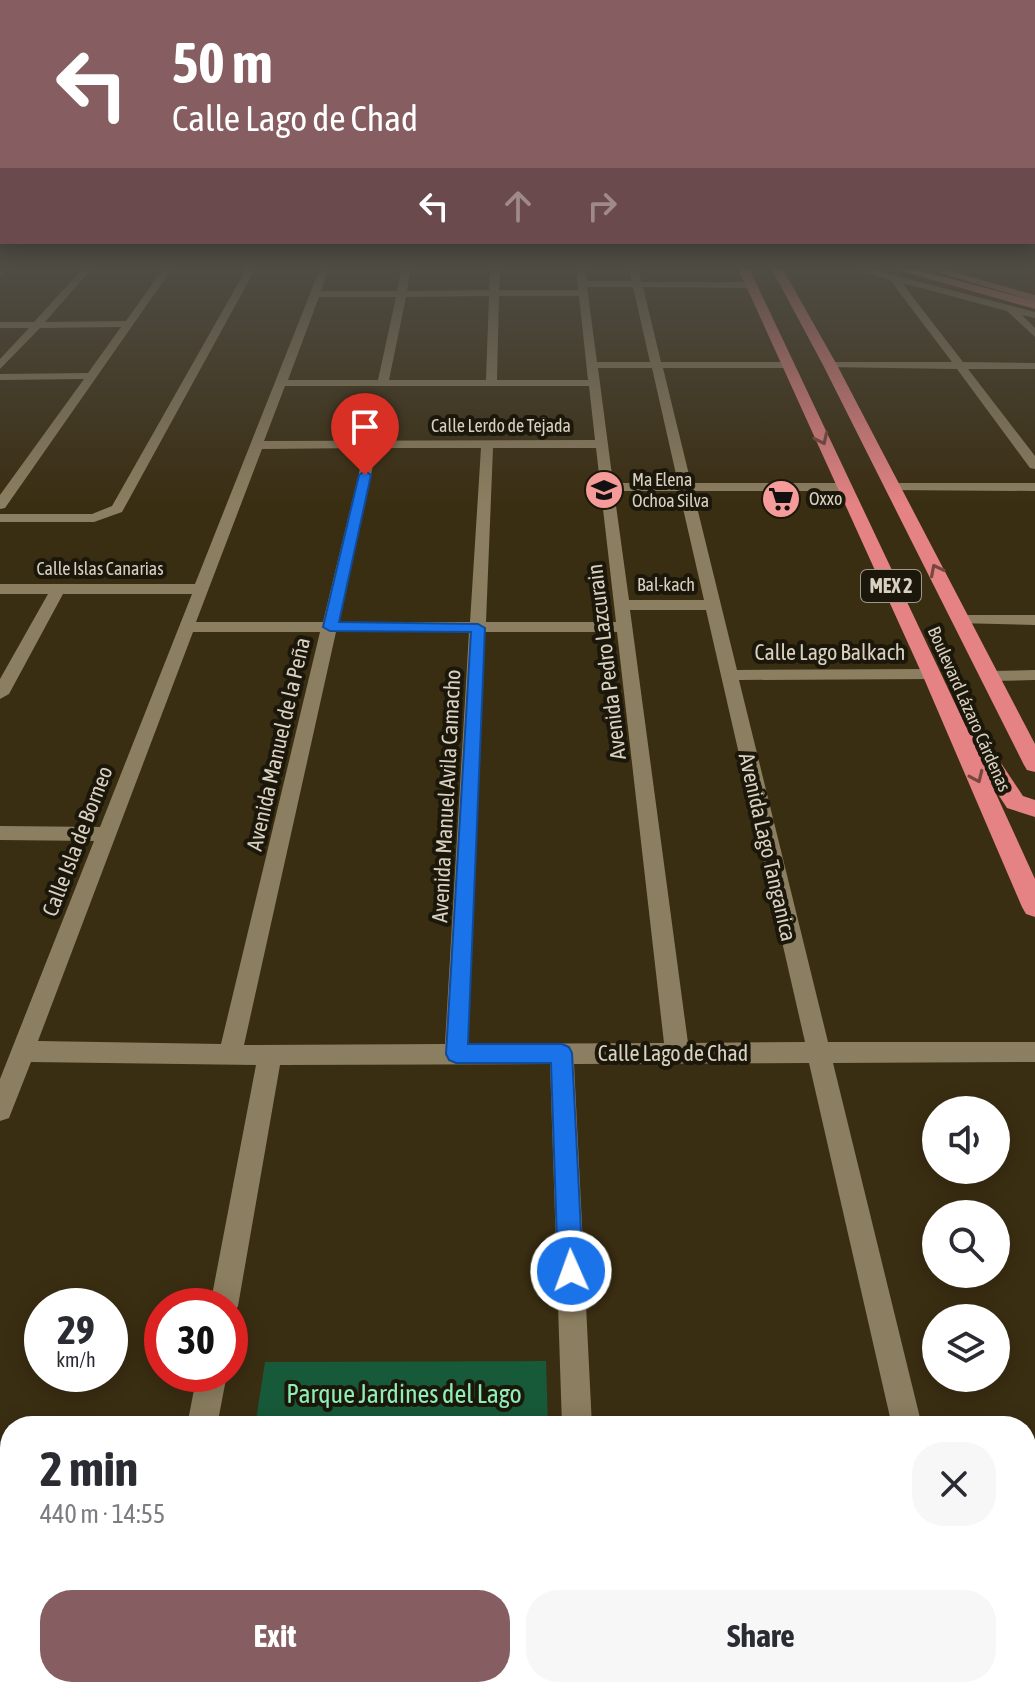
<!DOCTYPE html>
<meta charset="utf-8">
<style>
body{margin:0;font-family:"Asap Condensed",sans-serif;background:#f7f7f7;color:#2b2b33;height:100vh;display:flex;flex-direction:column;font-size:30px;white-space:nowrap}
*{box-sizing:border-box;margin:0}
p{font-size:26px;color:#7c7c81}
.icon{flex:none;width:44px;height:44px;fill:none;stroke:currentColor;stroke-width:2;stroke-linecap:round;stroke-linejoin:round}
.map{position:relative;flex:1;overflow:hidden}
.sheet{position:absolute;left:0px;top:1416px;width:1036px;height:282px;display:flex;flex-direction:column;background:#fff;border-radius:32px 32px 0 0;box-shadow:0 4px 20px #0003}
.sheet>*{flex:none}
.guide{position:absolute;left:0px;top:0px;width:1036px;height:244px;box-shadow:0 4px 20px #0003;background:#865d61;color:#fff;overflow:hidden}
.buttons{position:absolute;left:922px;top:1096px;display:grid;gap:16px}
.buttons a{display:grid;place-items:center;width:88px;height:88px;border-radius:50%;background:#fff;box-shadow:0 4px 20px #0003;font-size:40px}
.speed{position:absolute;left:24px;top:1288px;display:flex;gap:16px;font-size:40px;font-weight:700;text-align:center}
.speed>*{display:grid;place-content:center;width:104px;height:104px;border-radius:50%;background:#fff;box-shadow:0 4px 20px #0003;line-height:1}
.speed small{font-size:20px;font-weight:400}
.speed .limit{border:12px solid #d22;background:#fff;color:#111}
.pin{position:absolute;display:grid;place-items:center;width:68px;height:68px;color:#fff;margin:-82px -34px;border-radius:50% 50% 50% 0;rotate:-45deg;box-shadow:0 0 8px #0007}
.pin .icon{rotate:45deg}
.me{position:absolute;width:88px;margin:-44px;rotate:358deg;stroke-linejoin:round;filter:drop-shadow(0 0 6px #0008)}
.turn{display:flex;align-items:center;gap:28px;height:168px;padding:0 40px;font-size:36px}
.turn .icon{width:104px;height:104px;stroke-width:2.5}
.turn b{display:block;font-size:56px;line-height:68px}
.lanes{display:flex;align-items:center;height:76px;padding:0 40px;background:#0003;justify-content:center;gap:40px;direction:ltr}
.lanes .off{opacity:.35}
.round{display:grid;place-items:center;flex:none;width:84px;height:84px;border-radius:32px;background:#f7f7f7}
.head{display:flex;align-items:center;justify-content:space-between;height:136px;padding:0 40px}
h1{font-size:48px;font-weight:700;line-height:60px}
.cta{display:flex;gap:16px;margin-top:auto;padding:16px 40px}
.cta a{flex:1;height:92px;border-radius:32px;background:#865d61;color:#fff;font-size:32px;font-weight:700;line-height:92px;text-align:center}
.cta a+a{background:#f7f7f7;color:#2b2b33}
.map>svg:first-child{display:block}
</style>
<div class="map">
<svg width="1035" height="1697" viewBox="0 0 1035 1697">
<rect width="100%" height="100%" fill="#3a2e12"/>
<!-- green -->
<path fill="#175a39" d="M546 1361 548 1426H255L265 1362Z
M214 1688H553L554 1697H213Z"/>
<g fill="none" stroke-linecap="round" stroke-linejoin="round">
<!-- minor -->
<path fill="#8c7e60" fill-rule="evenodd" d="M3 266H13L0 278V270Z
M85 266H94L45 322 126 321 165 266H174L5 508 0 509V495L84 379 0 380V374L88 373 121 327 40 328 0 369V359L29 328H0V322H34Z
M248 266H257L122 512 94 522H0V514H92L112 506Z
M321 266H330L321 291H397L402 266H411L407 291 489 290 490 266H500L499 290H578L576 266H585L587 281H632L629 266H638L641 282H751L756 285 751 288 643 287 661 362H787L792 365 787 368H663L691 483H845L852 487 845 491H693L737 670 932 669 940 674 932 679 739 680 828 1042H1035V1062L833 1063 922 1426H892L809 1063 574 1064 592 1426H562L550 1064 280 1065 238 1306 230 1318V1306H210L256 1065 31 1062 9 1118 0 1121V1079L94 841 0 840V826L100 827 192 594H63L9 694 0 699V679L48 594H0V584H195ZM587 287H633L650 362H597ZM489 296 486 380H389L406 297ZM499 296H579L588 380H497ZM319 297H396L378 380H288ZM598 368H652L678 483H613ZM285 386H589L595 440 264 441ZM365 448 323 622H196L262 449ZM377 448H481L470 622H338ZM493 448H596L616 622H486ZM614 491H679L704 600H629ZM630 610H706L805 1042 688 1043ZM193 632H320L221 1044 38 1041ZM336 632H469L445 1044 244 1045ZM485 632H617L664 1043 468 1044Z
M843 266H859L1035 312V318L1022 315 1035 328V337L1007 311 902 283 963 362 1035 363V369H968L1035 456V469L1030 468 957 369 826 367V363L830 362H952L890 280Z
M893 483H1035V491L888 490 886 487Z
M962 615H1035V625L956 623V617Z
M1035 670V680L990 681 982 676 990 671Z
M197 1374H227L217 1426H187Z
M136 1688H172L171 1697H135Z
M569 1688H605L606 1697H570Z
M953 1688H989L991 1697H955Z"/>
<!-- major -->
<path fill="#c18076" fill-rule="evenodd" d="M916 266H932L1035 295V301Z"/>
<!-- highway -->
<path fill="#e48284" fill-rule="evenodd" d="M737 266H748L970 735 983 736 1023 796 1035 800V817L1007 808 992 785 1035 879V917L1026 914 1022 907 922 674Z
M770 266H781L837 365 1035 744V772L1027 770 1024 765 823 365Z
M884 266H903L1035 301V309Z"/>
</g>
<!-- one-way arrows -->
<defs><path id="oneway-chevron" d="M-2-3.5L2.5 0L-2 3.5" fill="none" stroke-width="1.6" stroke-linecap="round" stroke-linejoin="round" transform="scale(2)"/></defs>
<g stroke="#764741">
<use href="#oneway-chevron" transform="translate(822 439) rotate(65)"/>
<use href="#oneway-chevron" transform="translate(936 570) rotate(-117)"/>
<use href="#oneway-chevron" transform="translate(977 777) rotate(66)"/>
</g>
<!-- sky -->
<linearGradient id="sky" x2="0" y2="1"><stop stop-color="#20190a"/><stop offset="0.53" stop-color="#4f4c44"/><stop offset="1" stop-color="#4f4c44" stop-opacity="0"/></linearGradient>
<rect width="1035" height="504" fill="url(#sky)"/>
<!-- route -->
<path fill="#1a73e8" stroke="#114b97" stroke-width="2" d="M365 471 371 475 339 622 478 624 485 628 468 1044H562L569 1047 572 1053 583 1271 580 1280 571 1284 562 1280 558 1271 551 1063H456L449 1060 446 1054 471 632 330 631 323 627 359 475Z"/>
<!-- icons -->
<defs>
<symbol id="school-disc" viewBox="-11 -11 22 22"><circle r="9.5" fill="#f59b99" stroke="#1c170b"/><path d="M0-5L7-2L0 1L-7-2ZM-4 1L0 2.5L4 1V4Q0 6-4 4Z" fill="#111"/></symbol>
<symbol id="supermarket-disc" viewBox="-11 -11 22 22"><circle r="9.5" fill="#f59b99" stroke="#1c170b"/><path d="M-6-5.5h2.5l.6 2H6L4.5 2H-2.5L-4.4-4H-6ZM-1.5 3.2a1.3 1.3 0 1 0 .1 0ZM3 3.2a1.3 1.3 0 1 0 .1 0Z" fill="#111"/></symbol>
</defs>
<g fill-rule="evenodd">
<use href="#school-disc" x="582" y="468" width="44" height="44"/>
<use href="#supermarket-disc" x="759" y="477" width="44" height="44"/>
</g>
<g text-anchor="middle" stroke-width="8" stroke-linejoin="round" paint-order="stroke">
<!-- far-street labels -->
<g font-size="18" fill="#d8d1c1" stroke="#1c170b">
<text x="501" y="432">Calle Lerdo de Tejada</text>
<text x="100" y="575">Calle Islas Canarias</text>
<text x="666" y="591">Bal-kach</text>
<text transform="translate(969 709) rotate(66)" y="6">Boulevard Lázaro Cárdenas</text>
</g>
<!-- far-poi labels -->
<g font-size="18" fill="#d8d1c1" stroke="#1c170b" text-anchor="start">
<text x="632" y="486">Ma Elena<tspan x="632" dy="21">Ochoa Silva</tspan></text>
<text x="809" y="505">Oxxo</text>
</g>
<!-- shield labels -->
<rect fill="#1c170b" stroke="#a0998a" stroke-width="2" x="861" y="570" width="60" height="32" rx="6"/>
<g font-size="20" font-weight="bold" fill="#d8d1c1">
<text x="891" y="593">MEX 2</text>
</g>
<!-- street labels -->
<g font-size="22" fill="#d8d1c1" stroke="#1c170b">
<text x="830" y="660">Calle Lago Balkach</text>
<text transform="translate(606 662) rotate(-97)" y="8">Avenida Pedro Lazcurain</text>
<text transform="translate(278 744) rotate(-77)" y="8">Avenida Manuel de la Peña</text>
<text transform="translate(446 796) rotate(-87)" y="8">Avenida Manuel Avila Camacho</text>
<text transform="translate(77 841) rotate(-69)" y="8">Calle Isla de Borneo</text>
<text transform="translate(768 847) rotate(77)" y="8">Avenida Lago Tanganica</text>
<text x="673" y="1061">Calle Lago de Chad</text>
</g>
<!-- near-park labels -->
<g font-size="26" fill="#8feeb7" stroke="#1c170b">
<text x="404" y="1403">Parque Jardines del Lago</text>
</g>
</g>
</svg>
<div class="buttons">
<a><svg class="icon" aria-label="sound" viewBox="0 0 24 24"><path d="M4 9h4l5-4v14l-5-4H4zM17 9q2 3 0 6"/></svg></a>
<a><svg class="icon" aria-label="search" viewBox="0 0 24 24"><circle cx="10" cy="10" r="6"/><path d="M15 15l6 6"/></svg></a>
<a><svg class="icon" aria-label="layers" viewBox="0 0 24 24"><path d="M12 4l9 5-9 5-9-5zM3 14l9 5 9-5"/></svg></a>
</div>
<div class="speed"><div>29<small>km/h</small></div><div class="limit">30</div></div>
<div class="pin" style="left:365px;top:475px;background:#d93025"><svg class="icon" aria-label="arrive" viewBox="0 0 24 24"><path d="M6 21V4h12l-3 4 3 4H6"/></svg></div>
<svg class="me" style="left:571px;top:1271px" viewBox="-20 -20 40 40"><circle r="17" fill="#1a73e8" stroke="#fff" stroke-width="3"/><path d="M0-11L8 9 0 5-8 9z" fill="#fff"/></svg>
<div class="guide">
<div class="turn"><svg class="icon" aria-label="left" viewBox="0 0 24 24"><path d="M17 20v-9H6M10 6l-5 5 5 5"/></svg><div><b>50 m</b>Calle Lago de Chad</div></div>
<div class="lanes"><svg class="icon" aria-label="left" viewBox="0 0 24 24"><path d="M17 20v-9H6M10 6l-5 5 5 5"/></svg><svg class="icon off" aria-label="ahead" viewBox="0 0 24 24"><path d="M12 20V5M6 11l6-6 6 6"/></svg><svg class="icon off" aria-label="right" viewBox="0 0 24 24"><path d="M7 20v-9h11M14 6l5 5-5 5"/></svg></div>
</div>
<section class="sheet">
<div class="head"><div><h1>2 min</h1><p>440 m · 14:55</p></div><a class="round"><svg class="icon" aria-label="close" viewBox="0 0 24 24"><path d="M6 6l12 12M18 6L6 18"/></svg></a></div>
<div class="cta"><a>Exit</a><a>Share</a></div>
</section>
</div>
